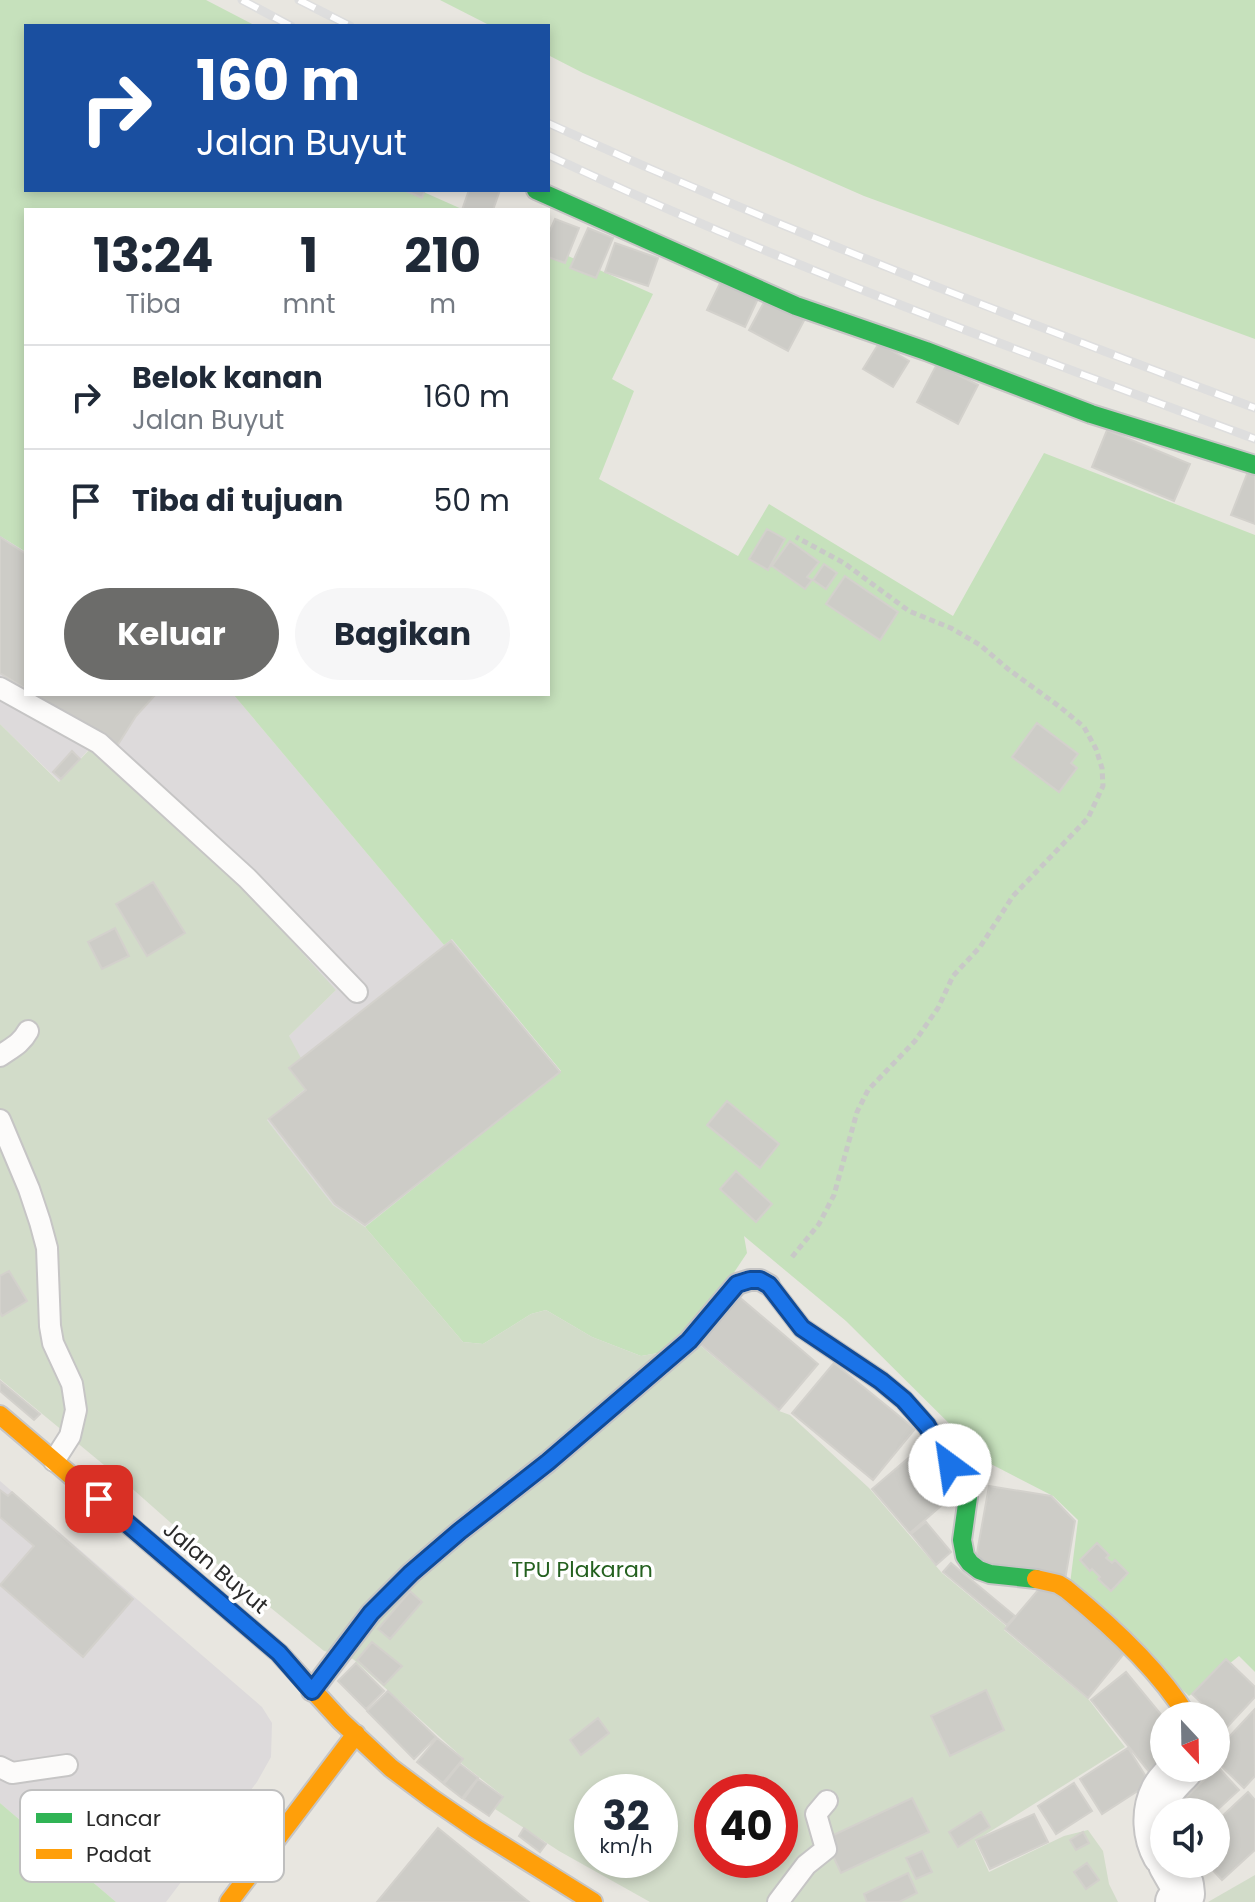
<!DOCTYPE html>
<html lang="id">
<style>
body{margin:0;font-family:Poppins,sans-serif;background:#f6f6f7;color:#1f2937;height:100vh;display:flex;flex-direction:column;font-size:30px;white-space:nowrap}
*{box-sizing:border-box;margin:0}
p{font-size:26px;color:#747a83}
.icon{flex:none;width:44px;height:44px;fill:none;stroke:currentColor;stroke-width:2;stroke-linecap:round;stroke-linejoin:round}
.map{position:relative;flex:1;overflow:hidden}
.side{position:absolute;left:24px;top:208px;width:526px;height:488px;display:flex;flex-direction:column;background:#fff;border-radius:0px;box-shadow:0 4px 12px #0003}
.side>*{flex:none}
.banner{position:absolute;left:24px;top:24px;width:526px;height:168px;border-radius:0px;box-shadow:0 4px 12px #0003;background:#1a4fa0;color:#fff;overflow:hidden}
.needle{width:52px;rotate:158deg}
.controls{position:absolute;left:1150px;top:1702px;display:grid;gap:16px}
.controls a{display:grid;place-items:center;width:80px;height:80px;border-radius:50%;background:#fff;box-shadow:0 4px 12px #0003;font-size:40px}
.speed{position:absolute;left:574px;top:1774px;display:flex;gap:16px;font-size:40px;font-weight:700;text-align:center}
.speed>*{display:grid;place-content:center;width:104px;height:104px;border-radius:50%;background:#fff;box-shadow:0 4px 12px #0003;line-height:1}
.speed small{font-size:20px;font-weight:400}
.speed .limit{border:12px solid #d22;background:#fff;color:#111}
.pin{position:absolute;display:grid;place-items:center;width:68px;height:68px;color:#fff;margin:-34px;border-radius:16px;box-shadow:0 4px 12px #0006}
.me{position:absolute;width:88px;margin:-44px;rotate:329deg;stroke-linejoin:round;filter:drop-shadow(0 0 6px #0008)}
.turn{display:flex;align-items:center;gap:28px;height:168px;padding:0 40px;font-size:36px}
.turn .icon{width:104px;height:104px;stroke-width:2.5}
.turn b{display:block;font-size:56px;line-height:68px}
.eta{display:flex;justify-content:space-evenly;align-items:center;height:136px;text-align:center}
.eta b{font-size:48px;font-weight:700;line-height:56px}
.button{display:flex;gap:16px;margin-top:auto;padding:16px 40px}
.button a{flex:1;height:92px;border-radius:48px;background:#6c6c6a;color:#fff;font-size:32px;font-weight:700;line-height:92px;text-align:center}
.button a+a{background:#f6f6f7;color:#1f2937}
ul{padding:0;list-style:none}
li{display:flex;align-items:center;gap:24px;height:104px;padding:0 40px;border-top:2px solid #e0e1e3}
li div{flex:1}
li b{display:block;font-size:30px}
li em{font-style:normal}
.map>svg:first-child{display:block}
</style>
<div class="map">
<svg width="1255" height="1902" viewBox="0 0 1255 1902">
<rect width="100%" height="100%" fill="#e8e6e0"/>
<!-- industrial -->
<path fill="#dddadb" d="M0 536 26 552V694H233L444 945 452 939 561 1072 365 1227 333 1205 267 1120 288 1068 289 1036 336 990 89 749 60 782 0 724Z
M0 1481 262 1707 272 1723 271 1757 257 1782 166 1902H116L0 1803Z"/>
<!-- green -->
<path fill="#c6e1bc" d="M0 0H206L256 26H26V190H419L464 210H26V552L0 536Z
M440 0H1255V339L864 196 583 73 548 55V26H491Z
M548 247 653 294 612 379 634 391 599 479 738 556 769 504 953 616 1044 453 1255 535V1672L1239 1656 1189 1696 1070 1584 1078 1520 1053 1496 989 1463 846 1321 744 1236 747 1253 727 1283 685 1333 664 1352 641 1356 592 1337 546 1310 531 1314 483 1344 463 1342 365 1227 561 1071 452 939 444 945 233 694H548Z
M0 1803 116 1902H0Z"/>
<!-- cemetery -->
<path fill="#d2dcc9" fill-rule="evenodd" d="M0 724 59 782 90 749 245 890 336 990 289 1036 301 1058 288 1068 305 1089 267 1120 333 1205 365 1227 463 1342 483 1344 531 1314 546 1310 592 1337 641 1356 664 1352 685 1333 779 1411 790 1415 869 1488 942 1573 1006 1626 1004 1630 1089 1700 1125 1747 975 1841 989 1872 1064 1836 1088 1830 1103 1851 1109 1884 1118 1902H650L559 1851 495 1809 503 1796 461 1763 463 1758 353 1659 324 1651 223 1569 127 1484 0 1379ZM592 1792H660V1860H592ZM712 1792H780V1860H712Z
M1255 1875V1902H1208Z"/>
<!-- building -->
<path fill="#cdccc7" stroke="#d3d1cc" stroke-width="2" d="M404 190H425L422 198Z
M469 190H500L493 210H462Z
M555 219 579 228 565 263 548 257V235Z
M588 228 613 238 596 278 570 268Z
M615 243 658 258 648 286 605 272Z
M724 275 761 292 745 327 707 310Z
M768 295 807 315 788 351 749 330Z
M879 343 909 361 893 387 863 369Z
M937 364 978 385 958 424 917 402Z
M1107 430 1190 464 1174 501 1092 467Z
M1249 469 1255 471V524L1231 515Z
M767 529 785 539 768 570 749 559Z
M0 537 26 554V689L0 673Z
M790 541 819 562 807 577 812 580 805 589 772 566Z
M824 564 837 573 826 589 813 580Z
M845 576 898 612 880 640 826 604Z
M34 694H156L136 716 117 746Z
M1037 723 1078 754 1071 763 1077 768 1059 792 1012 757Z
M72 751 80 759 61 779 53 772Z
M153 882 185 933 147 956 116 904Z
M115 928 129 956 102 969 88 942Z
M451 941 560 1072 365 1225 335 1204 269 1119 306 1090 289 1068Z
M727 1101 779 1144 760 1168 707 1125Z
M736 1171 772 1204 756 1222 720 1189Z
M9 1271 27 1301 2 1316 0 1312V1276Z
M738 1296 818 1364 779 1410 699 1343Z
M834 1363 915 1429 873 1480 792 1413Z
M0 1381 40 1414 34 1420 0 1391Z
M919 1449 957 1492 910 1533 872 1489Z
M989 1486 1051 1496 1075 1521 1065 1580 975 1564Z
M0 1490 8 1496 12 1492 133 1599 83 1657 0 1585 34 1546 0 1517Z
M926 1522 951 1552 936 1565 911 1534Z
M1097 1543 1109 1555 1106 1558 1112 1563 1115 1560 1128 1573 1111 1591 1098 1579 1100 1577 1092 1569 1090 1571 1080 1560Z
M951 1563 1015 1616 1007 1625 943 1572Z
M1045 1582 1127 1650 1088 1698 1005 1629Z
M410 1591 422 1602 390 1639 378 1629Z
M372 1642 402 1666 384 1685 357 1660Z
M1226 1659 1255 1687V1697L1227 1727 1192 1694Z
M356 1663 384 1691 366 1709 338 1681Z
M1126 1672 1164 1718V1768L1154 1778 1091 1700Z
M986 1690 1004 1730 950 1756 931 1716Z
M388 1691 436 1737 414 1759 367 1711Z
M1254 1710 1255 1776 1244 1788 1216 1761V1751Z
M598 1718 609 1733 581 1755 570 1740Z
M437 1738 463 1759 443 1783 417 1762Z
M1128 1748 1150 1783 1102 1814 1080 1779Z
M460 1764 478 1778 462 1798 444 1784Z
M1218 1767 1239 1790 1215 1812H1181L1176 1807Z
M478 1779 503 1797 489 1816 464 1799Z
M1074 1783 1092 1811 1056 1834 1038 1806Z
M1248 1792 1255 1800V1850L1222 1880 1207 1864H1216V1822Z
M912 1798 929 1832 841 1873 825 1839Z
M981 1812 990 1827 958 1847 949 1832Z
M1034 1814 1048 1842 990 1869 976 1840Z
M438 1828 529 1902H377Z
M524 1828 546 1844 540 1852 519 1836Z
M1083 1832 1089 1843 1076 1850 1070 1840Z
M922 1851 932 1872 916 1879 906 1858Z
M1087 1863 1099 1880 1086 1889 1074 1872Z
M908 1873 917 1893 899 1902H867L864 1894Z"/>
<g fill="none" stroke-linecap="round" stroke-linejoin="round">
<defs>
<path id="lane" d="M0 688 99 743 247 878 357 992
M0 1056C11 1048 21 1044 28 1031
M0 1120 29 1189 40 1222 47 1248 50 1326 53 1343 72 1384 76 1410 70 1436 54 1461
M312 1691 371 1613 411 1573 460 1531 548 1462 689 1341 737 1284 750 1280H760L769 1285
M0 1767 12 1773 67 1765
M778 1902 806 1865 826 1849 816 1814 827 1801"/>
<path id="street" d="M1164 1854C1154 1836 1152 1812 1162 1792 1166 1783 1176 1775 1182 1768
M1170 1864 1182 1885 1183 1894 1177 1902"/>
<path id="fast" d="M536 190 796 306 926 351 1091 414 1255 465
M769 1285 802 1328 881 1381 904 1400 927 1426 968 1497 962 1540 965 1556 970 1563 979 1570 990 1574 1036 1579"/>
<path id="slow" d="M0 1415 279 1653 341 1721 391 1768 431 1798 476 1829 593 1902
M1036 1579 1058 1584 1066 1589C1108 1623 1159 1670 1187 1716
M229 1902 356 1734"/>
</defs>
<!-- lane casing -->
<use href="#lane" stroke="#c6c5c5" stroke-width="24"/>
<!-- street casing -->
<use href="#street" stroke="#c6c5c5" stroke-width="46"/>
<!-- fast casing -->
<use href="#fast" stroke="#c6c5c5" stroke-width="22"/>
<!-- slow casing -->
<use href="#slow" stroke="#c6c5c5" stroke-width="22"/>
<!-- path -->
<path stroke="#c8c8c7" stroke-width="5" stroke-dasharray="6 4" stroke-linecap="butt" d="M792 1257 819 1224 834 1195 857 1112 868 1090 915 1041 938 1008 953 976 980 947 1013 896 1088 818 1103 786 1102 768 1096 749 1084 727 1060 707 1008 669 980 645 951 628 909 611 844 563 796 537"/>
<!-- lane -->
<use href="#lane" stroke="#fcfbfa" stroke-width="20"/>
<!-- street -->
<use href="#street" stroke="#fcfbfa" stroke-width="42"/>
<!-- fast -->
<use href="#fast" stroke="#30b455" stroke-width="18"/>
<!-- slow -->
<use href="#slow" stroke="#ff9f0a" stroke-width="18"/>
<defs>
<path id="rail" d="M242 0 291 26
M299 0 350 26
M548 123C779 229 1017 319 1255 408
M548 155C778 263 1017 350 1255 439"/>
</defs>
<!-- rail casing -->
<use href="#rail" stroke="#dedede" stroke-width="9"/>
<!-- rail -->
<use href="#rail" stroke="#fff" stroke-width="6" stroke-dasharray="18" stroke-linecap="butt"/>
</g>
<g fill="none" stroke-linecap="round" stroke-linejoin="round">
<defs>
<path id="route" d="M99 1499 279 1653 312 1691 371 1613 411 1573 460 1531 548 1462 689 1341 737 1284 750 1280H760L769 1285 802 1328 881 1381 904 1400 927 1426 950 1465"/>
</defs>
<!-- route casing -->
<use href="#route" stroke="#114b97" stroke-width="20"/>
<!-- route -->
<use href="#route" stroke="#1a73e8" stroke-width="14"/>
</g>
<g text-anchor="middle" stroke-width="7" stroke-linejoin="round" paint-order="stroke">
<!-- street labels -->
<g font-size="22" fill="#2a2a2a" stroke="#fff">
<text transform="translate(216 1567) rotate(40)" y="8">Jalan Buyut</text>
</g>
<!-- park labels -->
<g font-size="22" fill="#256120" stroke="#fff">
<text x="582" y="1577">TPU Plakaran</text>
</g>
</g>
<!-- legend -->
<rect x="20" y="1790" width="264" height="92" rx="12" fill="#fff" stroke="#bfbfbf" stroke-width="2"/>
<rect x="36" y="1813" width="36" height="10" fill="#30b455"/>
<rect x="36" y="1849" width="36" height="10" fill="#ff9f0a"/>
<g font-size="22" fill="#2a2a2a">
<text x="86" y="1826">Lancar</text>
<text x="86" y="1862">Padat</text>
</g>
</svg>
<div class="controls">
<a><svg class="needle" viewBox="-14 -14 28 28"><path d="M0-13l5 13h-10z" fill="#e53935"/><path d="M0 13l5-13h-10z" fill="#747a83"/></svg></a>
<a><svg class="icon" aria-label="sound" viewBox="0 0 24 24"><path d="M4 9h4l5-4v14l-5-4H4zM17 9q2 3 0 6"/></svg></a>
</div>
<div class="speed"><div>32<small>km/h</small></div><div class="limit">40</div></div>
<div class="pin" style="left:99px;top:1499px;background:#d93025"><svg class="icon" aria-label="arrive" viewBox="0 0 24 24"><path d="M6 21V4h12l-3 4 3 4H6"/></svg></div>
<svg class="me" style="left:950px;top:1465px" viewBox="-20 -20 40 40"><circle r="19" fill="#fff"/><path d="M0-13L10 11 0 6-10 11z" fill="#1a73e8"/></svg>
<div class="banner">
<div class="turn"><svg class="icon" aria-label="right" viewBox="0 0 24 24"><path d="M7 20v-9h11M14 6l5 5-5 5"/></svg><div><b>160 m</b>Jalan Buyut</div></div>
</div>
<section class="side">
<div class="eta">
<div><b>13:24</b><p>Tiba</p></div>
<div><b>1</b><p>mnt</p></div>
<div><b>210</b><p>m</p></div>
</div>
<ul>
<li><svg class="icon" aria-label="right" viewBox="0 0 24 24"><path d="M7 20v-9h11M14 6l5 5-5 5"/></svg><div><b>Belok kanan</b><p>Jalan Buyut</p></div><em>160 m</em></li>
<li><svg class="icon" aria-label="arrive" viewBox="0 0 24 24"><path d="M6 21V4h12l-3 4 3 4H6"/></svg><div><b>Tiba di tujuan</b></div><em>50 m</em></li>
</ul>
<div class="button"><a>Keluar</a><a>Bagikan</a></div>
</section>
</div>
